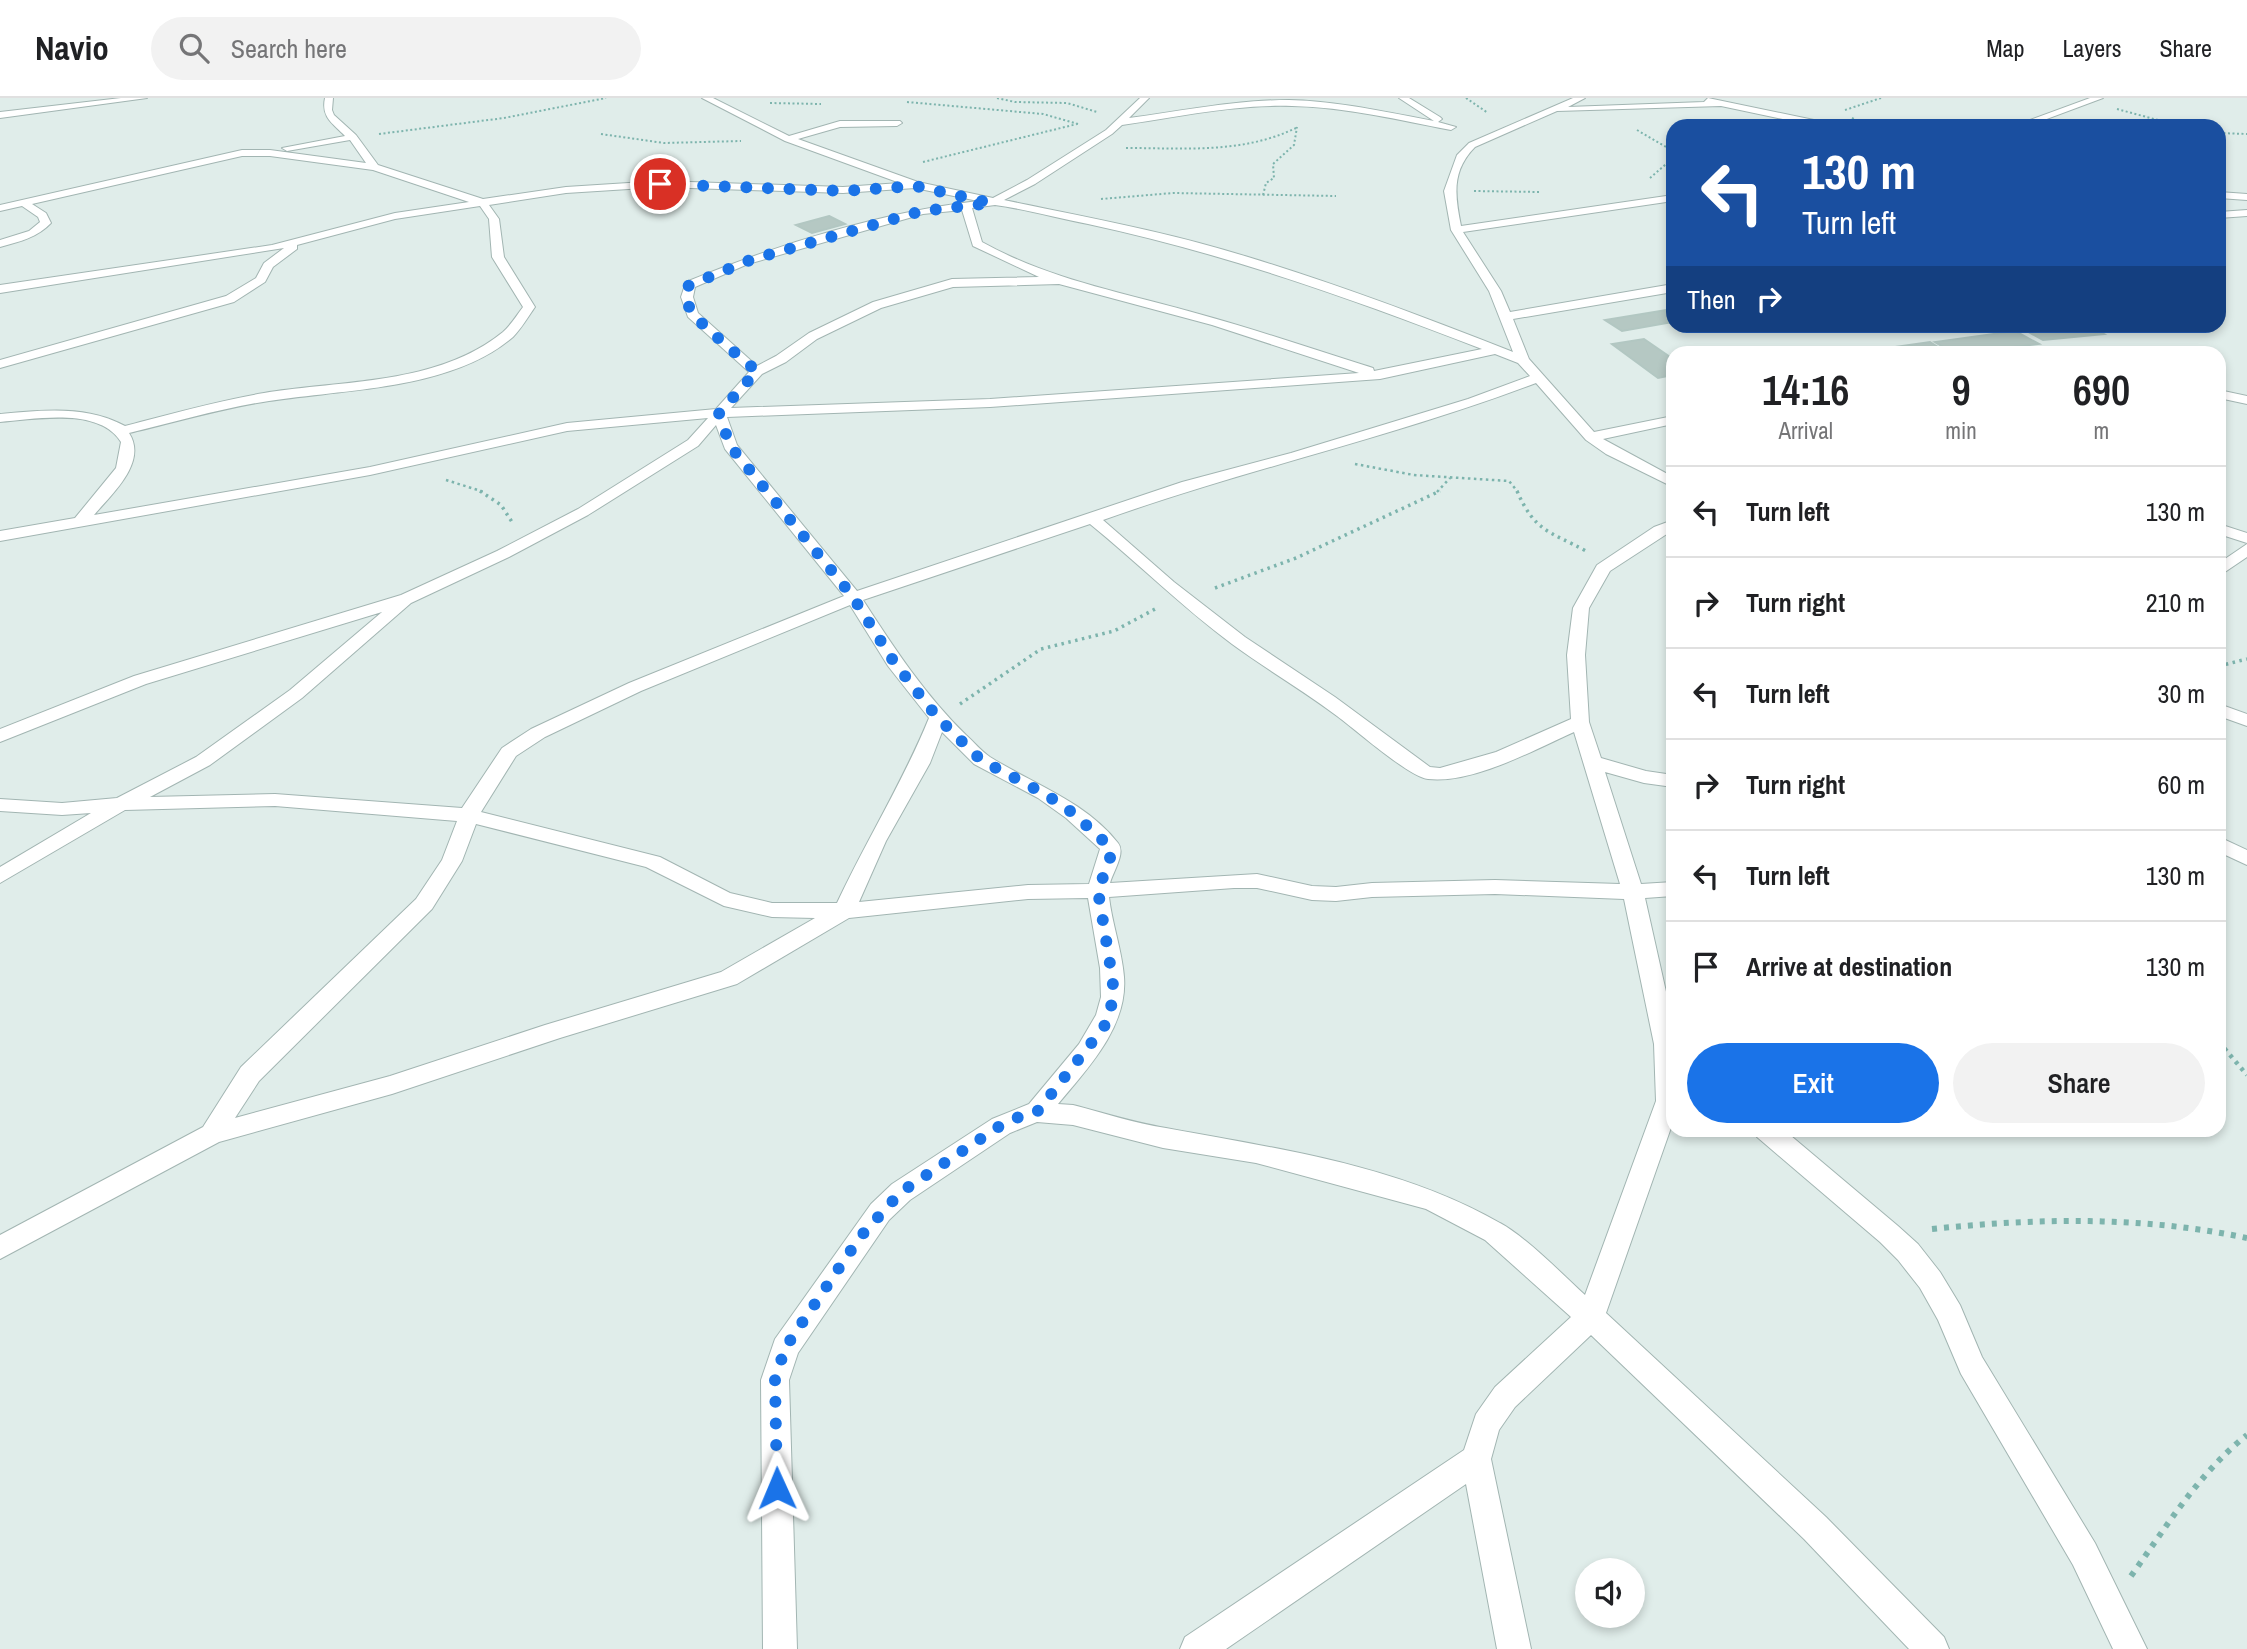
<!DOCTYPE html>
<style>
body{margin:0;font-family:"Archivo Narrow",sans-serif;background:#f2f2f2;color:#202124;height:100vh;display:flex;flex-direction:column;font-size:26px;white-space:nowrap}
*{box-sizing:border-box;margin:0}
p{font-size:23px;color:#757577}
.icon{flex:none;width:38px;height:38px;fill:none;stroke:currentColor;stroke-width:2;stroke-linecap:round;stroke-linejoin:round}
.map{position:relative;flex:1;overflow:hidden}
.sheet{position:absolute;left:1666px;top:248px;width:560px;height:791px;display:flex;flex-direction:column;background:#fff;border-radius:21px;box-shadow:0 4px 10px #0003}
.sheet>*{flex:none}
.banner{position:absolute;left:1666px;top:21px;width:560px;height:214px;border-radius:21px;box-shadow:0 4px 10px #0003;background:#1a4fa0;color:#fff;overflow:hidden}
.buttons{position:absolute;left:1575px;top:1460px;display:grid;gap:14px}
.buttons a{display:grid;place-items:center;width:70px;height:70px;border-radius:50%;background:#fff;box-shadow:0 4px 10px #0003;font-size:35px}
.pin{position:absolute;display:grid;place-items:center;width:60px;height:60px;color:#fff;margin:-30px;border:4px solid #fff;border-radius:50%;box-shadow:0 2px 7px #0007}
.me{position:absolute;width:77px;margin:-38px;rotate:359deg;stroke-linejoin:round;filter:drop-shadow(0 0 5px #0008)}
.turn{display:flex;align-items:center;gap:24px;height:147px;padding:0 21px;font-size:32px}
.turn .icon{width:91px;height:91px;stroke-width:2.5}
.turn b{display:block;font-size:49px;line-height:60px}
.then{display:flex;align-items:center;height:66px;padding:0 21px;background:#0003;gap:14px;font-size:26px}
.eta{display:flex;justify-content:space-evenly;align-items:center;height:119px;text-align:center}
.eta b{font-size:42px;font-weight:600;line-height:49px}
.primary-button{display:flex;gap:14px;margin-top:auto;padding:14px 21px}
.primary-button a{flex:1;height:80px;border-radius:42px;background:#1a73e8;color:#fff;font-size:28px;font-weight:600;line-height:80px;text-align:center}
.primary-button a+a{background:#f2f2f2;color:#202124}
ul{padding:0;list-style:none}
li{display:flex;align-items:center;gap:21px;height:91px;padding:0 21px;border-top:2px solid #e0e0e0}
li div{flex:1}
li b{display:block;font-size:26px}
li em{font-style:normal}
header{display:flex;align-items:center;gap:42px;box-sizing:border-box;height:98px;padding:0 35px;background:#fff;border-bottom:2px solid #e0e0e0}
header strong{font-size:33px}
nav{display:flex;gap:38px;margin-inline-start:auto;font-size:24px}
.search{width:490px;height:63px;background:#f2f2f2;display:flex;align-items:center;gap:18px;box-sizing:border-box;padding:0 24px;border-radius:38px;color:#757577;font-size:26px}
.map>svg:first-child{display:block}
</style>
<header>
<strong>Navio</strong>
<div class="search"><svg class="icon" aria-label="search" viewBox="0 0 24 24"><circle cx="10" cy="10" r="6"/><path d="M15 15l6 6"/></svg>Search here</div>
<nav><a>Map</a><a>Layers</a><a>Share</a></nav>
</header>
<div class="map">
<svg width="2247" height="1551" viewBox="0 0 2247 1551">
<rect width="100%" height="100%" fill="#e0edea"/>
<!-- building -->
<path fill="#b5c8c3" stroke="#b2c7c2" stroke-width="2" d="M829 118 845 126 812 135 796 127Z
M1673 211V224L1622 233 1605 222Z
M2053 228H2089L2104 236 2043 242 2023 231Z
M2015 233 2039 246 1955 256 1935 244Z
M1644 241 1673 261V277L1658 280 1612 246Z
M1930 244 1949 256 1853 255Z"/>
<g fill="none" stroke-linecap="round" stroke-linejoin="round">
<defs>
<path id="minor" d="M121 0H147L0 20V14Z
M325 0H333L332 12 334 17 356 37 378 67 483 101 566 89 660 83 843 89 900 85 785 43 702 0H713L789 38 840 23H900L902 25 897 28 840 29 798 41 918 84 993 100 1027 82 1106 32 1140 0H1149L1129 20C1182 13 1235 2 1289 2 1338 3 1386 14 1434 23L1399 0H1409L1440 19 1442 21 1438 24 1456 29 1451 32C1399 22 1346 9 1292 8 1235 6 1178 19 1122 27L1112 36 1035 86 1004 102C1086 119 1168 134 1248 159 1337 186 1427 220 1513 254L1489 193 1451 132 1444 93 1457 57 1469 45 1573 0H1585L1568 9 1704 4 1708 0 1833 26 1835 28H1816L1721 8 1557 13 1475 49C1451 73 1455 98 1461 128L1673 97V103L1463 134 1501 193 1510 214 1673 186V194L1513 221 1529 261 1594 334 1673 318V326L1603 341 1673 379V389L1606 356 1586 342 1536 285C1394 339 1246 371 1103 422L1174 484 1245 539 1335 599 1430 669 1440 670 1496 654 1571 621 1567 557 1573 510 1597 467 1654 429 1673 422V432L1610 473 1589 510 1585 557 1589 624 1601 660 1646 673 1673 677V689L1644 685 1605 674 1641 786 1673 784V798L1645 800 1673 925V1024L1606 1215 1826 1419 1944 1539 1949 1551H1909L1804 1441 1591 1237 1515 1309 1499 1332 1491 1361 1531 1551H1497L1466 1386 1226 1551H1180L1185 1539 1464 1352 1476 1316 1495 1289 1571 1219 1485 1142 1426 1111 1256 1065 1163 1050 1073 1027 1037 1024 1010 1035 910 1102 889 1122 798 1255 789 1282 797 1551H763L761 1282 775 1241 871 1106 892 1086 992 1021 1029 1006 1079 946 1096 917 1101 899 1100 870 1088 800 1028 801 849 820 737 886 560 940 392 996 219 1044 0 1161V1137L203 1029 241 969 416 801 442 762 457 723 275 708 125 712 0 785V769L91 715 62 717 0 713V701L62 705 117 700 196 659 290 592 382 514 146 586 0 644V631L134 578 401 497 497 453 578 411 688 342 708 320 567 333 370 377 0 443V433L75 420 116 370 121 344C99 309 36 321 0 324V316C42 312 87 307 125 328 171 316 217 303 264 295 343 282 438 287 503 234 511 227 517 217 523 209L492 159 489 121 480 108 395 121 297 147V151L273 169 265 184 234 204 0 270V262L226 198 256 180 264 165 284 150 0 195V187L272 147 395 115 469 104 373 72 270 58H242L32 106 46 115 51 125C38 139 19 144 0 149V142L29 133 40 124 38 119 22 108 0 113V107L242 52H270L366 65 350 42 287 53 282 50 345 38C332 25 321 19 325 0ZM660 89 843 95 915 90 978 103C882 114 776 147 686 184L681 199 688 219 749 274 716 311 567 325 370 369 94 417C112 396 148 364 129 335 176 324 222 310 269 303 346 291 451 292 513 239 521 231 528 219 535 209L504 159 499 121 489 107 566 95ZM995 107C1026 111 1057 120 1088 126 1224 155 1353 201 1482 251L1374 273 1373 270C1315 252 1258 232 1199 216 1125 195 1050 182 982 144L972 110ZM962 112 973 148 1039 179 952 181 873 204 809 235 776 258 757 268 698 215 693 199 695 189 748 166 923 116ZM1059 186 1212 227 1359 275 990 301 731 310 762 276 786 264 817 241 881 210 953 189ZM1495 256 1518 265 1530 278 1468 301 1291 355 1182 384 857 493 737 347 727 319 990 309 1380 281ZM716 327 725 351 844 498 629 585 531 631 502 650 462 710 275 696 150 699 210 667 302 600 411 505 509 459 588 417 698 348ZM1090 426C1138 465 1182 509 1232 546 1266 571 1304 593 1337 618 1356 632 1409 679 1428 681 1473 686 1534 652 1574 634L1620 786 1495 782 1372 785 1336 789 1312 788 1257 776 1110 785C1113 774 1126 755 1118 745 1085 703 1033 686 990 659 981 653 974 644 966 637 925 597 894 550 863 502ZM850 507 888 568 929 620C903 684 866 743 837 805H772L730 795 660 759 481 714 516 658 545 639 641 593ZM942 634 974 666 1038 700 1066 720 1100 751 1089 786 1028 787 859 804 886 743 930 665ZM476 726 646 769 724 808 772 819 815 820 721 874 545 927 390 978 235 1020 259 983 432 811 462 763ZM1234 790H1257L1312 802 1336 803 1372 799 1495 796 1624 801 1654 946 1656 1003 1585 1197C1562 1176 1526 1139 1500 1125 1399 1067 1279 1051 1166 1030 1134 1025 1104 1015 1073 1007L1058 1006C1087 971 1128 929 1124 879 1122 852 1112 826 1109 799Z
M2090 0H2103L2028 28H2014Z
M2219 94 2247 96V102L2219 100Z
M2247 112V118L2219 120V114Z
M2219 292 2247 298V306L2219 300Z
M2219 426 2247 435V445L2219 436Z
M2247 446V459L2219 478V465Z
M2219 606 2247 616V628L2219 618Z
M2219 739 2247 752V767L2219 754Z
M1754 1032H1784L1898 1128 1918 1146 1940 1174 1960 1207 1982 1259 2095 1445 2147 1551H2113L2073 1467 1961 1276 1938 1222 1920 1190 1898 1162 1880 1144 1757 1039Z"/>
</defs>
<!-- minor casing -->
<use href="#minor" stroke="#a2b5b2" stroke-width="2"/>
<!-- path-far4 -->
<path stroke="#7db4ad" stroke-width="2" stroke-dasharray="2 2.5" stroke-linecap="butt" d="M997 0 1015 4 1067 5 1097 14
M1466 0 1488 15
M907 4 1043 16 1078 26
M770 5 821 6
M2117 11 2180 28
M1845 12 1881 0
M1852 20 1867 28
M1637 32 1673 53
M2219 35 2247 36
M379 36 504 20 606 0
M601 36 664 45 741 43
M1126 50C1185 50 1242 56 1296 30
M923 64 1077 26
M1650 80 1673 60
M1474 93 1539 94
M1263 97 1266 85 1274 80 1273 66 1294 47 1297 29
M1101 101 1173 95 1336 98"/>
<!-- path-far3 -->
<path stroke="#7db4ad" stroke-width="2.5" stroke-dasharray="2.5 3.5" stroke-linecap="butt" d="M1355 366 1414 377 1509 383 1518 394
M446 382 484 394
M1437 394 1450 380"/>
<!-- path-far2 -->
<path stroke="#7db4ad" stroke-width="3.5" stroke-dasharray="2.5 4.5" stroke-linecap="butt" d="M480 393 501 407 512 424
M1517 393C1535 434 1549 433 1586 453
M1215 490 1296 460 1440 393
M2219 568 2247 561
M960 606 1041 551 1114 533 1157 510"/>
<!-- path-far1 -->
<path stroke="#7db4ad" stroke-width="4.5" stroke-dasharray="3.5 5" stroke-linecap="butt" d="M2219 944 2247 977"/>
<!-- path -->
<path stroke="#7db4ad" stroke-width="6" stroke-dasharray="5 7" stroke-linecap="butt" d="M1932 1131C2039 1120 2142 1118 2247 1140
M2131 1478C2167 1428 2198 1376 2247 1337"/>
<!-- minor -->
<use href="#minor" fill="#fff" fill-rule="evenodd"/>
</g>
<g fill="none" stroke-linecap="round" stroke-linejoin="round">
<!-- route -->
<path stroke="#1a73e8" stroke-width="12" stroke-dasharray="0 21.6" d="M660 86 843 93 915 88 991 105 922 113 750 162 692 186 688 188C687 196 687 208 692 215 694 220 751 269 757 273L719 315 730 348 853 499 894 564 938 620 981 662 1045 696 1073 715 1110 749 1111 757 1098 793 1113 884 1111 911 1104 929 1037 1014 1021 1018 1000 1028 901 1094 860 1139 785 1250 775 1282 777 1390"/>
</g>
</svg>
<div class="buttons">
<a><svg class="icon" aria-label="sound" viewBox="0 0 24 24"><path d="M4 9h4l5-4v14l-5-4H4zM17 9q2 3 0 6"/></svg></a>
</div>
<div class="pin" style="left:660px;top:86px;background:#d93025"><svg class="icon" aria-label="arrive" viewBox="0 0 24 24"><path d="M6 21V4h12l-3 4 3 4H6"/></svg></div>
<svg class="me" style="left:777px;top:1390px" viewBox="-20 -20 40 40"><path d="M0-17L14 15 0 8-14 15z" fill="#1a73e8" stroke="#fff" stroke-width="4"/></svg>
<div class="banner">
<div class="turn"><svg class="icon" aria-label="left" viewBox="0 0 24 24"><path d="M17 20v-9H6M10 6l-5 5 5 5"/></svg><div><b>130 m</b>Turn left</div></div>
<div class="then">Then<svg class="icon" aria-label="right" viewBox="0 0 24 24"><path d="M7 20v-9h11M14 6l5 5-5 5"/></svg></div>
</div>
<section class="sheet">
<div class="eta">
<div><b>14:16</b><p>Arrival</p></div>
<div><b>9</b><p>min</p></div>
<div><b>690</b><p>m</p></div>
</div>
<ul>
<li><svg class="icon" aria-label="left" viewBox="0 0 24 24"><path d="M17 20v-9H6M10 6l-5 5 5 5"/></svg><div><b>Turn left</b></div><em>130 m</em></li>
<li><svg class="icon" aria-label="right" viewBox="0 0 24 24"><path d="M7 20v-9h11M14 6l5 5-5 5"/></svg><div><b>Turn right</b></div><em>210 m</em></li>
<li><svg class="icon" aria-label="left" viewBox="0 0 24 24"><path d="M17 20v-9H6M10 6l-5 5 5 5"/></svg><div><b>Turn left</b></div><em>30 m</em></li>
<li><svg class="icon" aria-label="right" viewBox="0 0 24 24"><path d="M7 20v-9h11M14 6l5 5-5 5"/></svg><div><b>Turn right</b></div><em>60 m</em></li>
<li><svg class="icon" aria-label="left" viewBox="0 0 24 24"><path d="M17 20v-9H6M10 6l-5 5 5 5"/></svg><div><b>Turn left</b></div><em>130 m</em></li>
<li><svg class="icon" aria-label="arrive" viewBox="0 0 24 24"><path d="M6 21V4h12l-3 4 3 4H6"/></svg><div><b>Arrive at destination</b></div><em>130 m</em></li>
</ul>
<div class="primary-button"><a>Exit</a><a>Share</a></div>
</section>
</div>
